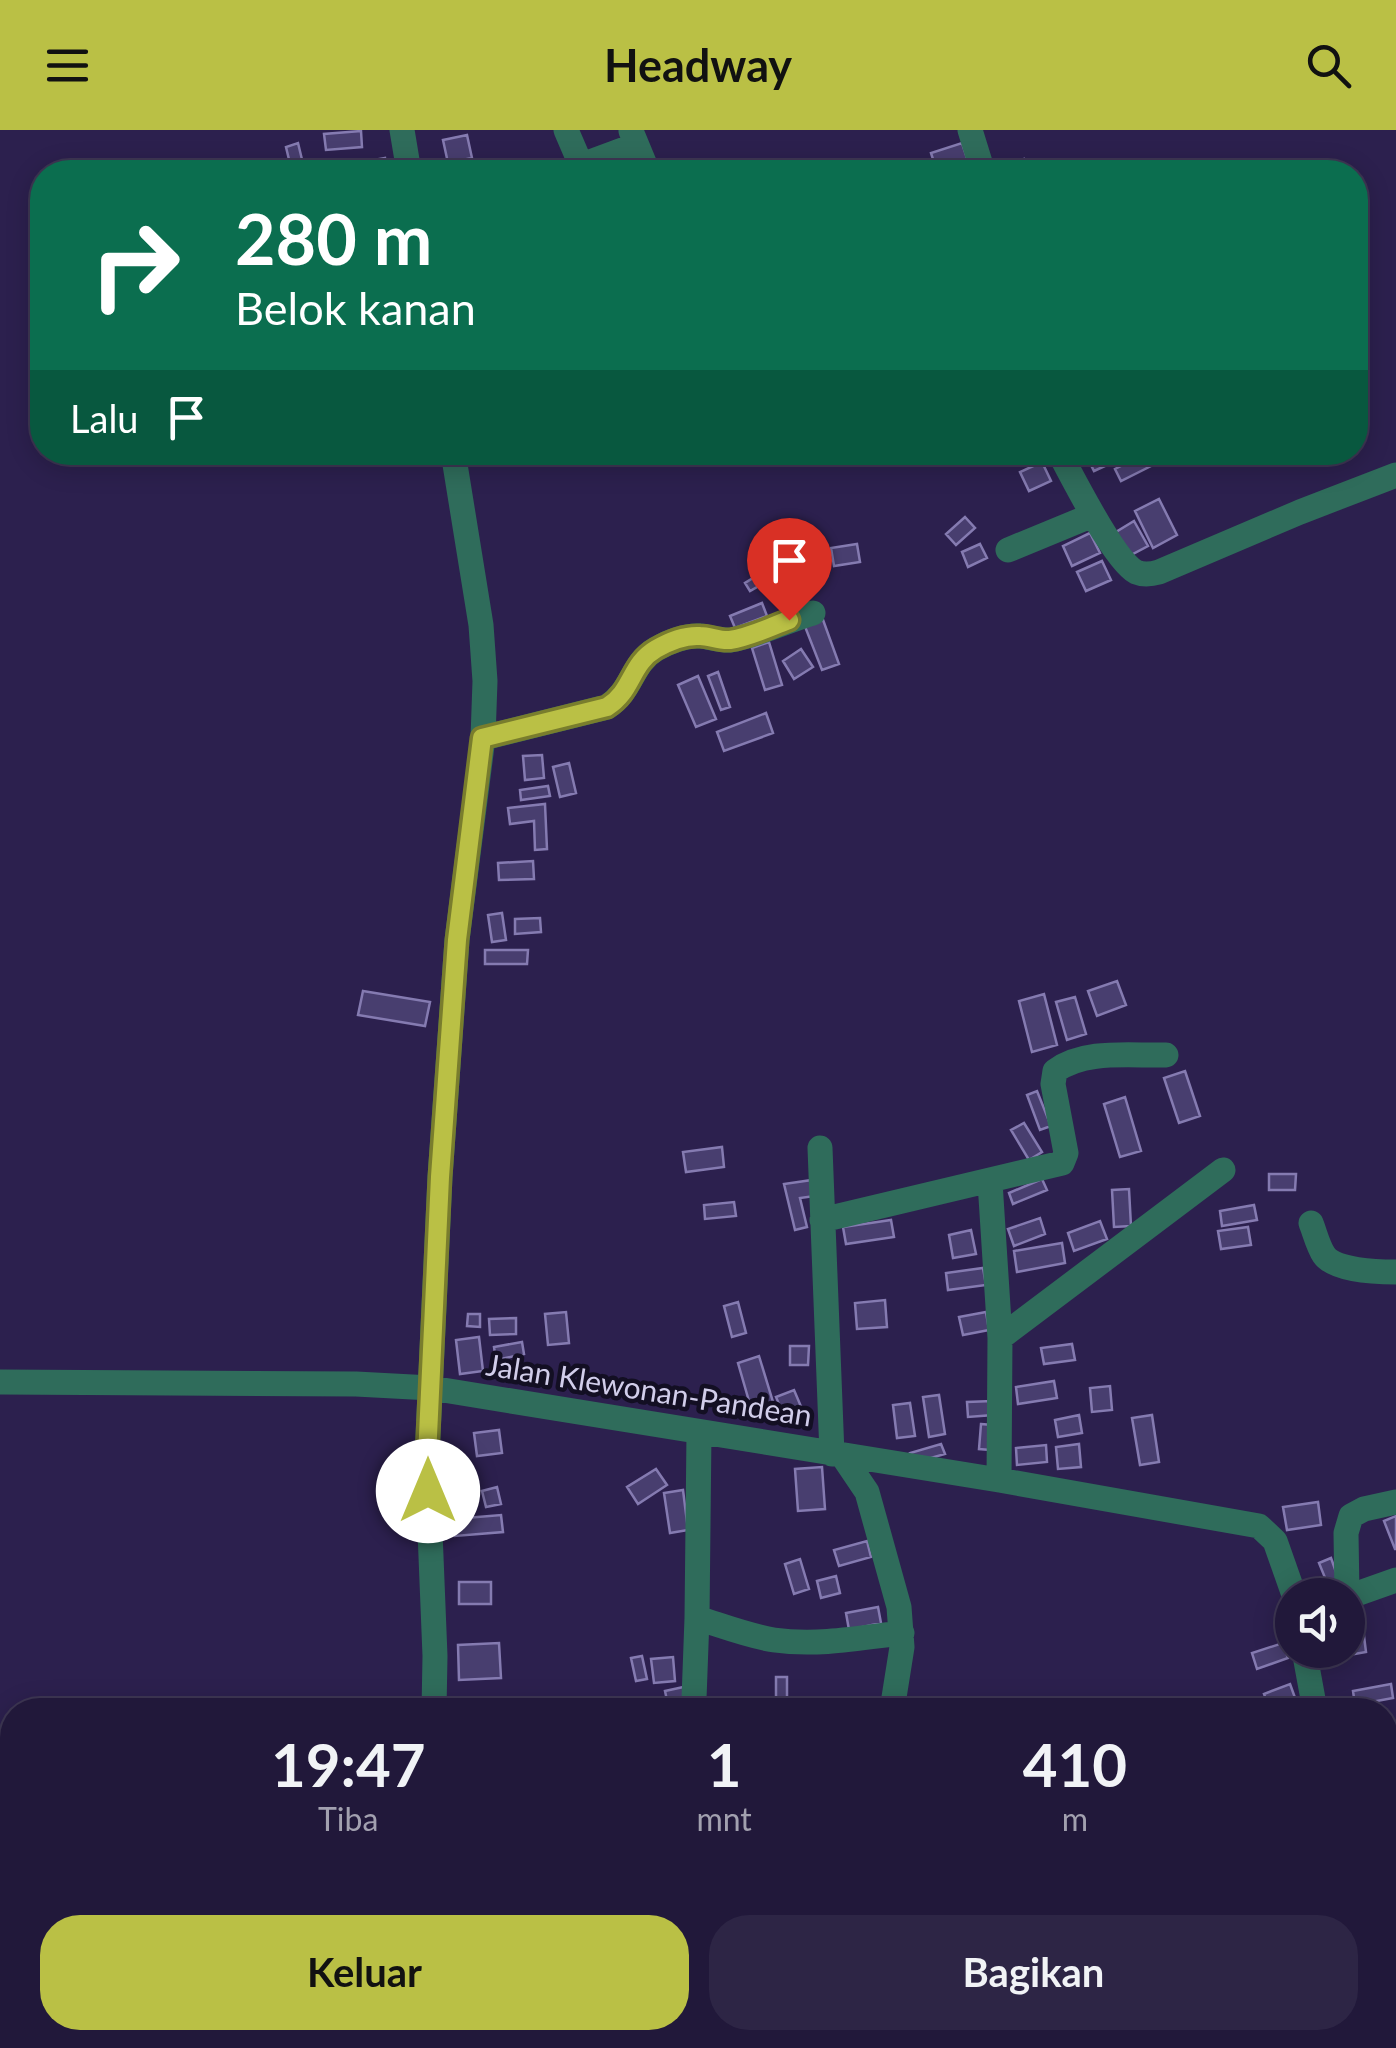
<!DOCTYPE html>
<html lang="id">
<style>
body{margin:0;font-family:Lato,sans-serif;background:#2d2545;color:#f1f3f6;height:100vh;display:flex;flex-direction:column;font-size:38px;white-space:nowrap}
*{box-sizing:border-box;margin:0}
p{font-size:32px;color:#a2a0af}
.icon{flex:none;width:55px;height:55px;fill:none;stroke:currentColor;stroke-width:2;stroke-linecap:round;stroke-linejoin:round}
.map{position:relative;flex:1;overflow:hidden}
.side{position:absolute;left:0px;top:1568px;width:1398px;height:352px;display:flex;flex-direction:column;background:#21183a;border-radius:40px 40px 0 0;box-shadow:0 5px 25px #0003,0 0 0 2px #3e3754}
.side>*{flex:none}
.hud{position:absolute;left:30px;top:30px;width:1338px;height:305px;border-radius:40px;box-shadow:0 5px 25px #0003,0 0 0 2px #3e3754;background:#0b6e4f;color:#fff;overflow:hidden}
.controls{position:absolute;left:1275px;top:1448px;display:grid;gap:20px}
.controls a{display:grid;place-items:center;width:90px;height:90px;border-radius:50%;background:#21183a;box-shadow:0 5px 25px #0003,0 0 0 2px #3e3754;font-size:50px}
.pin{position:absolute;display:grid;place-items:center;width:85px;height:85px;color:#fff;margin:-102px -42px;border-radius:50% 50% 50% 0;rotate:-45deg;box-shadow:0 0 10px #0007}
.pin .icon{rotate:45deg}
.me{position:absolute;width:110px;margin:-55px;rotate:0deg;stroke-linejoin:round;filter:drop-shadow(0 0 8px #0008)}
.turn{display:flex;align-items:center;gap:35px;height:210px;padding:0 40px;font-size:45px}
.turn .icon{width:130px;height:130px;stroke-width:2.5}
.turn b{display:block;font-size:70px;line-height:85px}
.then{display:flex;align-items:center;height:95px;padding:0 40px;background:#0003;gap:20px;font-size:38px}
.eta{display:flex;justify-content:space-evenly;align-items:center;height:170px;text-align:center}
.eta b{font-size:60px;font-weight:700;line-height:70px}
.action{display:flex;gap:20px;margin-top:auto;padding:20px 40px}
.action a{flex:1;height:115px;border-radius:40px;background:#bac045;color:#111;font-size:40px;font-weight:700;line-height:115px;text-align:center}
.action a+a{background:#2d2545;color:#f1f3f6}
header{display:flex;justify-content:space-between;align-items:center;height:130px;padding:0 40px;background:#bac045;color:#111;font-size:45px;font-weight:700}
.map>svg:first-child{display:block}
</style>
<header><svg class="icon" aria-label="menu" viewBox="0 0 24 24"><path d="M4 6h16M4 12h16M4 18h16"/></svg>Headway<svg class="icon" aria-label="search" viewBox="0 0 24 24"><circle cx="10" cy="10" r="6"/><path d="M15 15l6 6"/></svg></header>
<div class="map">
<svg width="1396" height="1918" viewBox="0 0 1396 1918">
<rect width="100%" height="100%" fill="#2c204e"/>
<!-- building -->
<path fill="#483e6f" stroke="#857bb1" stroke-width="2.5" d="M361 1 362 17 326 20 324 4Z
M467 5 472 28 448 33 443 10Z
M298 13 305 42H292L286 17Z
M962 13 971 40 937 42 931 23Z
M625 26 634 42H606L603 37Z
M385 28 387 42H365L363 32Z
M1024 29 1032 42H1005L1004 41Z
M1117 322H1127L1129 325 1094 341 1091 335Z
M1147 323 1153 335 1121 351 1115 339Z
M1042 332 1051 351 1029 361 1020 342Z
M1159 369 1177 405 1153 418 1135 381Z
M965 387 975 398 956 415 946 404Z
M1134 391 1148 416 1129 426 1116 402Z
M1090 403 1100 423 1072 436 1063 416Z
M857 414 860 432 834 436 831 418Z
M980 414 987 428 968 437 962 422Z
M1102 431 1111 450 1086 461 1077 442Z
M766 440 771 449 750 461 745 453Z
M762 473 767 486 735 498 730 486Z
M822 487 839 534 822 540 804 494Z
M769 512 782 555 765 560 752 518Z
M801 519 813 537 794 549 783 531Z
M718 542 730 577 721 580 708 546Z
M698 546 716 589 696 597 678 555Z
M766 583 773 603 724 621 717 602Z
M542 625 544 648 525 650 523 626Z
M569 633 576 663 560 667 553 637Z
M548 656 550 666 521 670 520 660Z
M545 674 547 719 535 720 534 691 510 694 508 678Z
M533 731 534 749 499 750 498 733Z
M502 783 506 810 492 812 488 785Z
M540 788 541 802 515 804V789Z
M485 820H528L527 834H485Z
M1117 851 1126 875 1097 886 1088 861Z
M363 861 430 872 425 896 358 885Z
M1044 864 1057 915 1032 922 1019 871Z
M1075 867 1086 904 1067 910 1056 872Z
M1185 941 1200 986 1179 993 1164 948Z
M1037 961 1051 996 1040 1000 1027 965Z
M1125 967 1141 1021 1120 1027 1104 974Z
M1024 993 1042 1022 1029 1030 1011 1000Z
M722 1017 724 1037 686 1042 683 1022Z
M1269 1044H1296L1295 1060H1269Z
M1042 1049 1047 1060 1013 1074 1009 1063Z
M812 1050 815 1066 800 1068 807 1097 795 1100 784 1054Z
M1129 1059 1131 1096 1114 1097 1112 1060Z
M734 1072 736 1086 705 1089 704 1075Z
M1254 1075 1257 1090 1222 1096 1220 1081Z
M1040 1088 1045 1104 1014 1116 1008 1099Z
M891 1090 894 1107 846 1114 843 1097Z
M1100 1091 1107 1109 1074 1121 1068 1103Z
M1248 1097 1251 1115 1221 1119 1218 1101Z
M971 1100 976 1124 953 1128 949 1105Z
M1062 1113 1065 1133 1017 1142 1014 1121Z
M983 1138 986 1155 948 1160 946 1143Z
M885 1170 887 1197 857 1199 855 1173Z
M738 1172 746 1203 732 1207 724 1176Z
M566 1182 569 1213 548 1215 545 1184Z
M986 1182 989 1200 963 1205 959 1187Z
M468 1184H480V1197L467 1196Z
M516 1188V1204L490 1205 489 1189Z
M479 1207 483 1241 460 1244 456 1210Z
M522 1212 524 1224 496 1230 494 1217Z
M1072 1214 1075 1230 1044 1234 1041 1218Z
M790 1216H809L808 1235H790Z
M759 1226 773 1272 751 1278 738 1233Z
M1054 1251 1057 1268 1018 1274 1016 1257Z
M1110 1256 1112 1280 1092 1282 1090 1258Z
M794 1260 805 1286 787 1293 776 1267Z
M939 1265 945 1304 929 1307 923 1267Z
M992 1271 993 1285 968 1287 967 1272Z
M910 1273 915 1306 897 1308 893 1275Z
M1079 1285 1082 1303 1058 1307 1055 1290Z
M1152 1285 1159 1332 1140 1335 1132 1288Z
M981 1294 992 1295 990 1320 979 1319Z
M499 1300 502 1323 477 1326 474 1303Z
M941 1314 945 1324 913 1333 910 1323Z
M1079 1314 1081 1337 1058 1339 1056 1317Z
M1046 1315 1047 1332 1017 1335 1016 1318Z
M822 1337 825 1379 798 1381 795 1339Z
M656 1339 667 1355 638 1374 627 1357Z
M497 1357 501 1374 486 1377 482 1361Z
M683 1360 688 1400 670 1403 664 1363Z
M1318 1372 1321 1395 1287 1400 1283 1377Z
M501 1385 503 1402 455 1406 454 1389Z
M1396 1386V1419H1395L1384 1391Z
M867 1411 871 1427 839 1436 834 1420Z
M1331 1428 1341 1456 1330 1460 1319 1433Z
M800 1429 809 1459 794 1464 785 1434Z
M836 1446 840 1463 821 1468 817 1451Z
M459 1452H491V1474H459Z
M878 1477 881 1493 849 1500 846 1483Z
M1364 1506 1366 1522 1332 1528 1331 1520H1348V1508Z
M499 1513 501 1548 459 1550 458 1515Z
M1283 1513 1288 1528 1257 1539 1252 1523Z
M642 1526 647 1549 636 1551 631 1528Z
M673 1527 675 1551 654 1553 651 1529Z
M776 1547H787V1571H776Z
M1290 1554 1298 1576 1286 1580H1270L1264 1564Z
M1391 1554 1393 1568 1355 1575 1353 1561Z
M688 1556 693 1580H669L665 1561Z
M1252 1569 1258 1580H1232Z
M358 1908H391V1918H357Z"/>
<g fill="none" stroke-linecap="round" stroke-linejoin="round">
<!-- minor -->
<path stroke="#2f6c5b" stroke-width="25" d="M402 0 409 42
M566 0 584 42
M970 0 983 42
M631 1 648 42
M582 35 636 15
M1059 322C1072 347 1115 431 1136 442 1143 445 1152 444 1159 442L1300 382 1396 345
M1008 420 1093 385
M483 608 607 577C633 560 631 534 656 519 668 512 686 505 700 506 711 507 720 511 731 510 758 505 786 491 813 483
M820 1018 832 1324
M990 1052 1000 1208 999 1350
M822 1090 1062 1033 1066 1023 1053 954 1055 941C1085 919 1130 926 1166 925
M1311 1093C1315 1103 1318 1116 1324 1125 1335 1141 1378 1142 1396 1142
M1000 1208 1223 1040
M0 1252 356 1254 431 1258 999 1350 1259 1396 1275 1411 1294 1465
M842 1325 867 1362 899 1477 902 1517 892 1580
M1347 1465 1346 1403 1351 1386 1364 1379 1396 1372
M1348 1467 1396 1450
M697 1488C723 1496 748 1506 774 1510 817 1516 860 1508 902 1503
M1304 1520 1315 1580
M694 1569 697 1488 699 1302
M434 1580 435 1526 427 1327 440 1047 457 810 483 608 485 551 481 495 453 322
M1385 1641 1396 1639
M0 1776H12
M1377 1908 1379 1918
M273 1918V1908
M792 1918 801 1908"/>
</g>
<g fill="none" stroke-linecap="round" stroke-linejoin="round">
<defs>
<path id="route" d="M428 1361 427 1327 440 1047 457 810 482 608 607 577C633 561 630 534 656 519 668 512 685 505 700 506 710 506 719 511 730 510 750 507 770 497 789 490"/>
</defs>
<!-- route casing -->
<use href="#route" stroke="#797d2d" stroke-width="25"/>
<!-- route -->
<use href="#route" stroke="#bac045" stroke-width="18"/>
</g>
<g text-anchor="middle" stroke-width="9" stroke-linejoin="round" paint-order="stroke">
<!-- street labels -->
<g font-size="30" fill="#d1cdea" stroke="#130f23">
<text transform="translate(649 1261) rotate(9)" y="10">Jalan Klewonan-Pandean</text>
</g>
</g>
</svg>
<div class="controls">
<a><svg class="icon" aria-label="sound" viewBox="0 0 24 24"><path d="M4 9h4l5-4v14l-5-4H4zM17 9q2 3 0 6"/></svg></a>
</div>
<div class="pin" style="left:789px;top:490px;background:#d93025"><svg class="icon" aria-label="arrive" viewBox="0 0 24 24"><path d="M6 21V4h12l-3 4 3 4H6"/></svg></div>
<svg class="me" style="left:428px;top:1361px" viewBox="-20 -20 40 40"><circle r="19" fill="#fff"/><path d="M0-13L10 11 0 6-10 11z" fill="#bac045"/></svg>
<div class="hud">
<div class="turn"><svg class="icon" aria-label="right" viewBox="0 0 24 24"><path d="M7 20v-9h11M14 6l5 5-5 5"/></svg><div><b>280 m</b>Belok kanan</div></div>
<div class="then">Lalu<svg class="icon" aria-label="arrive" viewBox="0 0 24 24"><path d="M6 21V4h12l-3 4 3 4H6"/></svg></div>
</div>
<section class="side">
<div class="eta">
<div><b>19:47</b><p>Tiba</p></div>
<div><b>1</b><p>mnt</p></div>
<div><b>410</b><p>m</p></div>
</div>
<div class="action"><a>Keluar</a><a>Bagikan</a></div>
</section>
</div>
